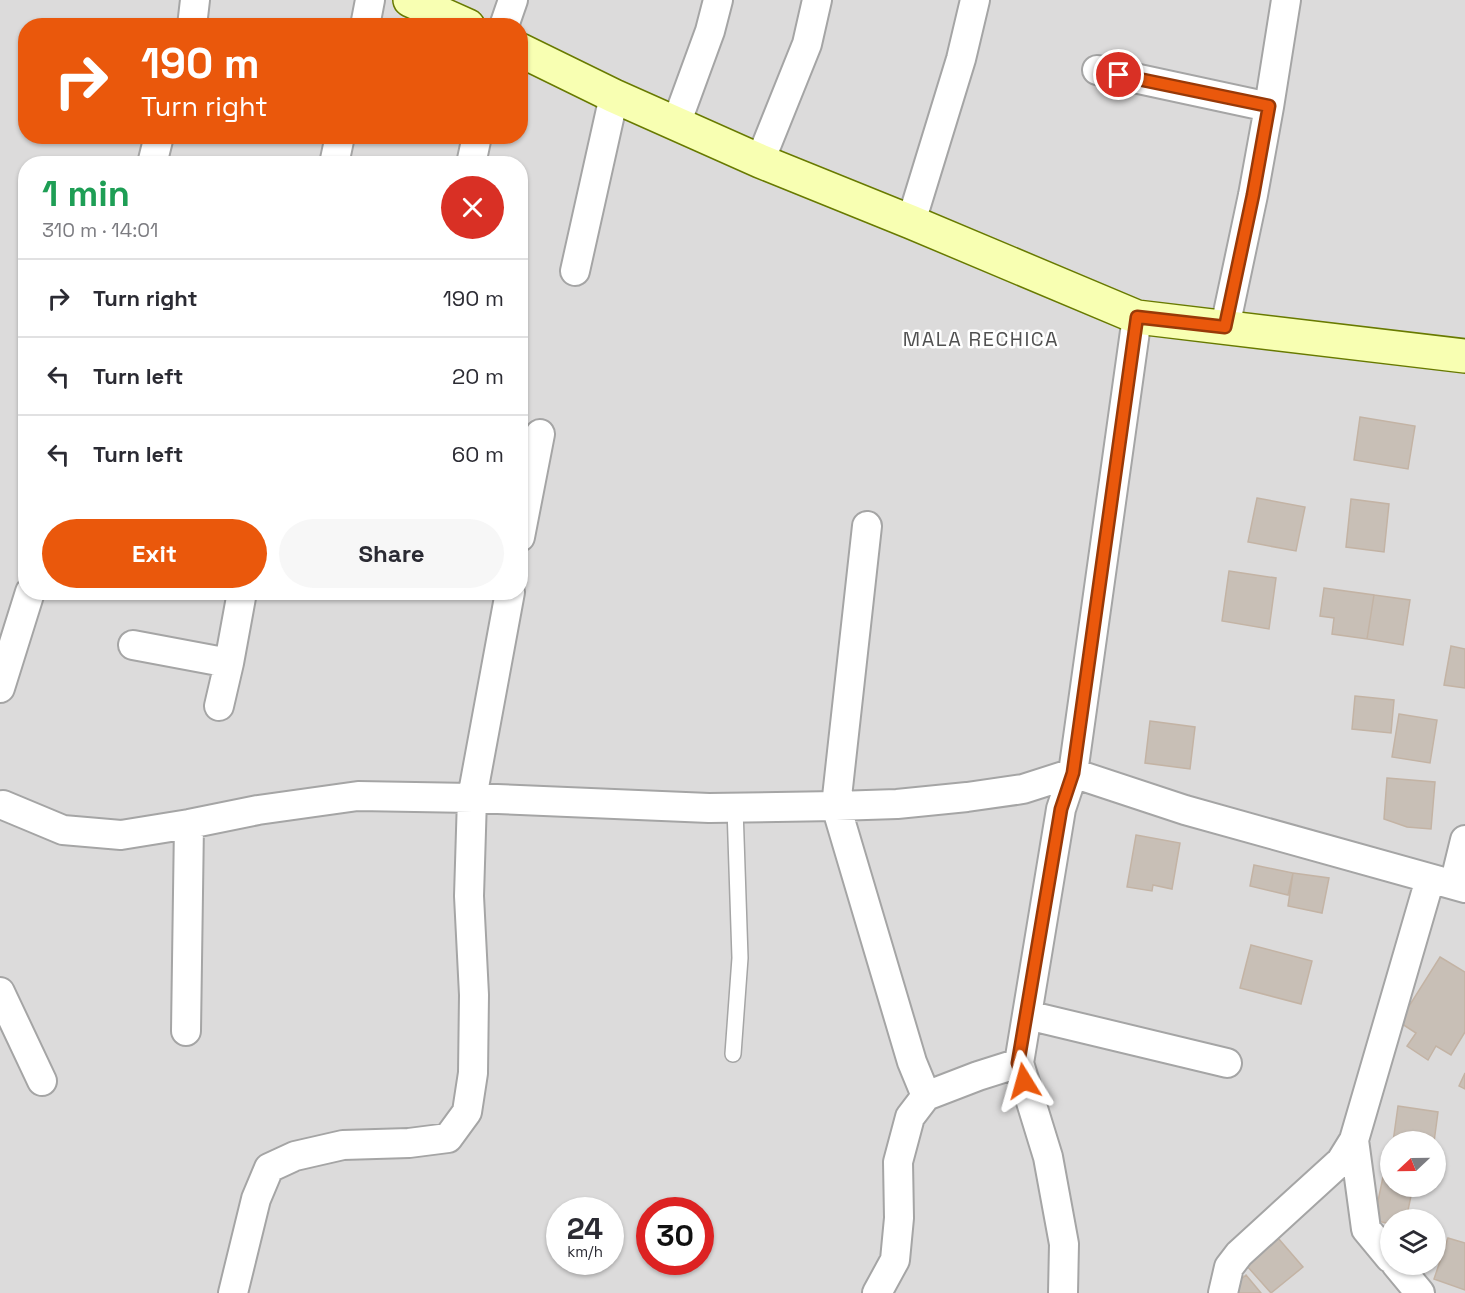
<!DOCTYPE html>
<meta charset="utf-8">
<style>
body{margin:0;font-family:"Space Grotesk",sans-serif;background:#f7f7f7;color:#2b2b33;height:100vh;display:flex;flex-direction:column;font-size:22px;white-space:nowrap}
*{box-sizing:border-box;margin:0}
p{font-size:20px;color:#7c7c81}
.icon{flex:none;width:33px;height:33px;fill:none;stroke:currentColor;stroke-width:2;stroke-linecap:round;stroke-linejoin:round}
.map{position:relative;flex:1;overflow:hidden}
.sheet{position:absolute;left:18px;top:156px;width:510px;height:444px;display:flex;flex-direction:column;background:#fff;border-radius:24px;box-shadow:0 2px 4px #0004}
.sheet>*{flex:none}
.guide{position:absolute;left:18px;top:18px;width:510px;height:126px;border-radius:24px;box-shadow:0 2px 4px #0004;background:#ea580c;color:#fff;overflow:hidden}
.needle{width:39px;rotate:248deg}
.fabs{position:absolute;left:1380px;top:1131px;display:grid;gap:12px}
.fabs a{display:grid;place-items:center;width:66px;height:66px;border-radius:50%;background:#fff;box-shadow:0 2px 4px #0004;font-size:30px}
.speed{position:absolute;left:546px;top:1197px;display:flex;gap:12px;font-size:30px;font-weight:700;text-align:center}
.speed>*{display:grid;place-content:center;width:78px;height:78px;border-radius:50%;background:#fff;box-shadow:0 2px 4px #0004;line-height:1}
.speed small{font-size:15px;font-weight:400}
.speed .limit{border:9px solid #d22;background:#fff;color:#111}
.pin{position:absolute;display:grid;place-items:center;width:51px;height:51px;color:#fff;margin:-26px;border:3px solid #fff;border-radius:50%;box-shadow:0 2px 6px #0007}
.me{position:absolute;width:66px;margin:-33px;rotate:352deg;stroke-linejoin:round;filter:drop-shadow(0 0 4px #0008)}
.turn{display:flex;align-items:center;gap:21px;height:126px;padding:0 24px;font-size:27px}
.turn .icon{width:78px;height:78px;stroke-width:2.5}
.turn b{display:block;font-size:42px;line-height:51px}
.round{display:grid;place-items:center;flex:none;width:63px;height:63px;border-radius:32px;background:#f7f7f7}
.overview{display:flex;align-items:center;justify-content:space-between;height:102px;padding:0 24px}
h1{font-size:36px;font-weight:700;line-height:45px;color:#1e9e55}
.button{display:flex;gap:12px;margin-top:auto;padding:12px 24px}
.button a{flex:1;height:69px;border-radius:36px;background:#ea580c;color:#fff;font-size:24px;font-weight:700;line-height:69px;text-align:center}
.button a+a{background:#f7f7f7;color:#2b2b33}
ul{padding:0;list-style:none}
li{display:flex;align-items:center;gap:18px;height:78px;padding:0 24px;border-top:2px solid #e1e1e2}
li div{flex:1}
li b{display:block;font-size:22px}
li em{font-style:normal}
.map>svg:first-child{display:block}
</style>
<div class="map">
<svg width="1465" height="1293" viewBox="0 0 1465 1293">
<rect width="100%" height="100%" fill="#f0ece3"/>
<!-- residential -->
<path fill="#dcdbdb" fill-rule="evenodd" d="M0 0H1465V1293H0ZM26 26H520V136H26ZM26 164H520V592H26ZM1390 1142H1436V1186H1390ZM560 1210H610V1262H560ZM650 1210H700V1262H650ZM1390 1220H1436V1264H1390Z"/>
<!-- building -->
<path fill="#c8bfb6" stroke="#c3b3a4" stroke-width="1.5" d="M1360 417 1415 426 1408 469 1354 460Z
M1257 498 1305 507 1296 551 1248 542Z
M1351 499 1389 504 1384 552 1346 547Z
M1229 571 1276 578 1269 629 1222 621Z
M1324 588 1374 595 1367 639 1332 634 1334 618 1320 616Z
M1374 595 1410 600 1403 645 1367 639Z
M1451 646 1465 649V688L1444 685Z
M1355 696 1394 700 1391 733 1352 729Z
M1399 714 1437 720 1430 763 1392 757Z
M1150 721 1195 727 1190 769 1145 763Z
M1387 778 1435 782 1431 829 1407 827 1384 819Z
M1136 835 1180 843 1172 889 1153 885 1152 891 1127 887Z
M1254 865 1293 873 1288 895 1250 886Z
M1293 873 1329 878 1322 913 1288 906Z
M1251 945 1312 961 1301 1004 1240 988Z
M1440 957 1465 972V1032L1451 1055 1436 1046 1428 1060 1407 1046 1416 1033 1399 1022Z
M1465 1073V1089L1459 1086Z
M1398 1106 1438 1112 1434 1142H1393Z
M1383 1177 1390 1179V1186H1413L1406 1220H1390V1224L1374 1220Z
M1278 1238 1303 1267 1271 1293 1246 1265Z
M1448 1238 1465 1243V1290L1434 1279Z
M1246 1275 1261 1293H1236L1231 1288Z"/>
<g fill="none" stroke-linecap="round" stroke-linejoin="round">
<defs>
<path id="lane" d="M733 1054 740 958 735 808"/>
<path id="street" d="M192 26 195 0
M365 26 370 0
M504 26 513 0
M1097 70 1269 107
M676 124 710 31 718 0
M760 161 807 44 817 0
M152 164 159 136
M334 164 340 136
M471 164 477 136
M911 222 961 59 975 0
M575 271 614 96
M1225 327 1253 195 1269 107 1286 0
M867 526 836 806 912 1062 926 1096
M520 537 540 434
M133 645 229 663
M0 688 30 592
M219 706 229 663 242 592
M3 805 63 830 121 835 189 824 258 810 358 796 472 798 709 808 836 806 897 804 967 797 1023 789 1073 773 1185 810 1465 888
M1454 885 1465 840
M0 992 42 1081
M1027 1015 1227 1063
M186 1031 189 824
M1354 1140 1366 1229 1390 1258
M1396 1264 1420 1293
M233 1293 256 1199 269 1168 295 1156 343 1145 409 1143 448 1138 467 1112 473 1073 474 995 469 896 472 798 510 592
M877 1293 895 1260 899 1218 898 1162 910 1117 926 1096 978 1076 1019 1063
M1063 1293 1064 1244 1048 1157 1019 1063 1061 809 1073 773 1137 317
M1223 1293 1229 1267 1239 1254 1341 1161 1354 1140 1430 879"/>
<path id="secondary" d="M410 0 468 26
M520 50 614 96 760 161 911 222 1137 317 1465 356"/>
</defs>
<!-- lane casing -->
<use href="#lane" stroke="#a5a5a5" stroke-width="18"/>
<!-- street casing -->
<use href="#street" stroke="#a5a5a5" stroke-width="32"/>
<!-- secondary casing -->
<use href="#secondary" stroke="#687a00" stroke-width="36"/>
<!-- lane -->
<use href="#lane" stroke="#fff" stroke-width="15"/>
<!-- street -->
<use href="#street" stroke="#fff" stroke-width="28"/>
<!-- secondary -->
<use href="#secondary" stroke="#f8ffb2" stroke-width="33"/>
</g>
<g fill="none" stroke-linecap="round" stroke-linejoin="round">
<defs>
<path id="route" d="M1024 1081 1018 1063 1061 809 1073 773 1137 317 1225 327 1253 195 1269 106 1119 75"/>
</defs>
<!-- route casing -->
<use href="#route" stroke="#983908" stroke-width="15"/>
<!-- route -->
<use href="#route" stroke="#ea580c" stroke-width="10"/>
</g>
<g text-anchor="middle" stroke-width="5" stroke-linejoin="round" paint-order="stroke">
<!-- quarter labels -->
<g font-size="20" letter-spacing="1.5" fill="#515151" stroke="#fff">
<text x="981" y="346">MALA RECHICA</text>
</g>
</g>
</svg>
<div class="fabs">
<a><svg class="needle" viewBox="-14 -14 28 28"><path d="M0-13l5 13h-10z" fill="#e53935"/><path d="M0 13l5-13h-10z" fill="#7c7c81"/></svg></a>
<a><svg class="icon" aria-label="layers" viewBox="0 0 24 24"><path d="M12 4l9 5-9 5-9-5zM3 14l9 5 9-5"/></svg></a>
</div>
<div class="speed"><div>24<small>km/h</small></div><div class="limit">30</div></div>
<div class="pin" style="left:1119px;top:75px;background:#d93025"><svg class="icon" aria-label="arrive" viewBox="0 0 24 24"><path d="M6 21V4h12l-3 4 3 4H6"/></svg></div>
<svg class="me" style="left:1024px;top:1081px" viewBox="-20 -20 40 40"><path d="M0-17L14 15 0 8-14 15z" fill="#ea580c" stroke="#fff" stroke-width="4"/></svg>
<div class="guide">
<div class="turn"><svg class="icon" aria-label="right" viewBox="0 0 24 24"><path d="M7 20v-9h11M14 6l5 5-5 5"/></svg><div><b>190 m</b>Turn right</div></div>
</div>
<section class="sheet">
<div class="overview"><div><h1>1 min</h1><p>310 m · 14:01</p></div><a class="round" style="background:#d93025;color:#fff"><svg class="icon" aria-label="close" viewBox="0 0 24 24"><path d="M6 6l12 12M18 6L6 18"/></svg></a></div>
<ul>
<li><svg class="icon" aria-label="right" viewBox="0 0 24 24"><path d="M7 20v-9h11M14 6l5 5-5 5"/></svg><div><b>Turn right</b></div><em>190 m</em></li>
<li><svg class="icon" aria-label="left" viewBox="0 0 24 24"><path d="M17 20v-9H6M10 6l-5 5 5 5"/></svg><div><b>Turn left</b></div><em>20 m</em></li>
<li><svg class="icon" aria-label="left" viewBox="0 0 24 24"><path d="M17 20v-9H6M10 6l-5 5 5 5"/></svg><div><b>Turn left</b></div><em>60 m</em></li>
</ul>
<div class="button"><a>Exit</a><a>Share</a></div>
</section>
</div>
